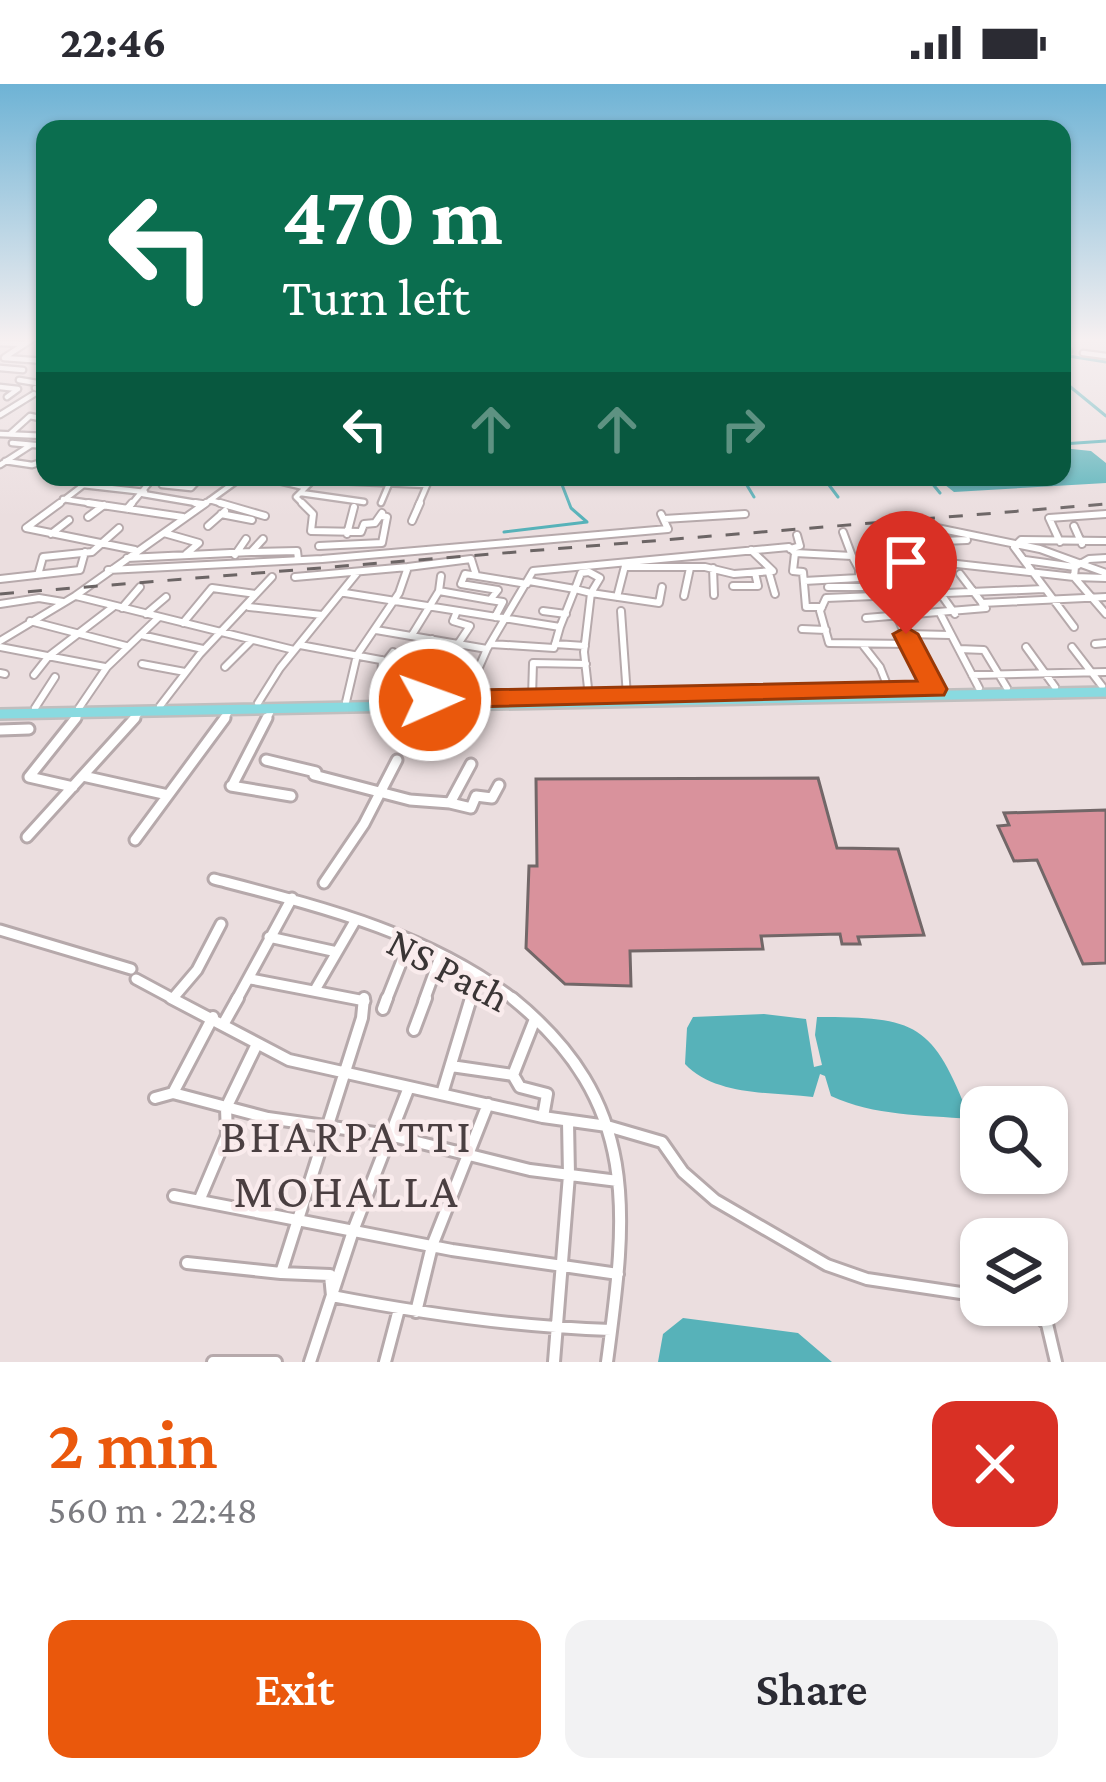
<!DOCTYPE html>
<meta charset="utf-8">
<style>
body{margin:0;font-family:"Crimson Pro",serif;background:#f2f2f3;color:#2b2b33;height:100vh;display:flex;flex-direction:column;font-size:45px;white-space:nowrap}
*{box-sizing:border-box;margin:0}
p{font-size:39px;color:#7c7c81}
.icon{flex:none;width:66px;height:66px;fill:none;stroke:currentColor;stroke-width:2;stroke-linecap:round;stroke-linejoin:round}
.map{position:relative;height:1278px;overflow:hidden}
.side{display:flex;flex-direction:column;background:#fff;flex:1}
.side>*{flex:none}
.guide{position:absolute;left:36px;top:36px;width:1035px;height:366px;border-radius:24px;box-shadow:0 3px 9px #0004;background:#0b6e4f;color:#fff;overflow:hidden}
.controls{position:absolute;left:960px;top:1002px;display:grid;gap:24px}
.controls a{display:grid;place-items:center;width:108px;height:108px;border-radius:24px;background:#fff;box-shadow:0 3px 9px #0004;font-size:60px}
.pin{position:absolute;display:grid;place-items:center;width:102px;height:102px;color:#fff;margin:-123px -51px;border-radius:50% 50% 50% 0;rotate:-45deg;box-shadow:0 0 12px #0007}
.pin .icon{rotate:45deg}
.me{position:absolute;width:132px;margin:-66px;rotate:88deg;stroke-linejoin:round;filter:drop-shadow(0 0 9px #0008)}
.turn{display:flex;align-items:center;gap:42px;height:252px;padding:0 48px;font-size:54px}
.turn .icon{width:156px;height:156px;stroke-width:2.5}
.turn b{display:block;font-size:84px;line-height:102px}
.lanes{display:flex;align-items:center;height:114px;padding:0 48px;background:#0003;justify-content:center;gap:60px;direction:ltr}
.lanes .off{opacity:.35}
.round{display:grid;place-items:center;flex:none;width:126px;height:126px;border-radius:24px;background:#f2f2f3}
.headline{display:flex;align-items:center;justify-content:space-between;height:204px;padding:0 48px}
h1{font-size:72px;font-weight:600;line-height:90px;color:#ea580c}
.primary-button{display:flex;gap:24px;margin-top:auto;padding:24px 48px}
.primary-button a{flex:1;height:138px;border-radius:24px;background:#ea580c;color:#fff;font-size:48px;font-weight:600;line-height:138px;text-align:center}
.primary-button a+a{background:#f2f2f3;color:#2b2b33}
.status{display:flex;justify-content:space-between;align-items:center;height:84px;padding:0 60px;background:#fff;direction:ltr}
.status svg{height:33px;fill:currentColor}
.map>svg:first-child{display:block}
</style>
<div class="status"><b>22:46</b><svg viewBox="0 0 49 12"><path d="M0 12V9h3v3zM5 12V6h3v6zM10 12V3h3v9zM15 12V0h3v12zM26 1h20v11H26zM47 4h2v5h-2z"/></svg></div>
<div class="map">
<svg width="1106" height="1278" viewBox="0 0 1106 1278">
<rect width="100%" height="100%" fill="#ebdedf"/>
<!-- water -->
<path fill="#57b2b9" d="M1062 364 1091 367 1106 379V399L954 408 935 393H1062Z
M764 930 806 935 814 983 822 981 815 951 817 933C917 933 933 939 970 1035 923 1031 874 1032 831 1012L825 992 820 990 813 1013C771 1008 715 1012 685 980L687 944 693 933Z
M683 1234 798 1249 832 1278H658L663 1250Z"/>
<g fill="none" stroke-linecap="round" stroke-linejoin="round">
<!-- stream -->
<path stroke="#57b2b9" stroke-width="3" d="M1062 271 1106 278
M1062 296 1106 332
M1062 360 1106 357
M742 393 754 413
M823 393 838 413
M927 393 940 409
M504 448 587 438 571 424 559 393"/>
</g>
<!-- building -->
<path fill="#d9929c" stroke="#726768" stroke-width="3" d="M818 694 837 764 898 765 924 851 858 853 860 860H842L840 850 761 852 763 865 630 867 631 902 565 900 526 864 529 782H537L536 695Z
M1106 726V879L1083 880 1037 776 1014 777 998 742 1009 741 1004 729Z"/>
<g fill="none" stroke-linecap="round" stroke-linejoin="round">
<defs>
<path id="minor-far3" d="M0 259 24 260
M1062 267H1069
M1083 269 1106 272
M5 273 34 254
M4 274 45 277
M0 284 23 286
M19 296 43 300
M0 303 18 305 7 313
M35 304 45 306
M0 331 34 310
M0 350 45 352
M10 350 30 332 44 335
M12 359 45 362
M5 377 32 381 45 377
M0 381 31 361
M262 393 304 403
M341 393 337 397 427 401 418 422
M83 401 145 408
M162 401 191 404 201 393
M301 409 364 418
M143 410 202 420
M63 415 108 422
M210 416 230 422
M381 419 389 400
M56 422 94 393
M130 422 154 393
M202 422 242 393
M305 422 296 413 316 393"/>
<path id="minor-far2" d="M60 419 26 444 135 466
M88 419 183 433
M195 419 202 420
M220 419 265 432
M302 419 313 430 311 447 361 448 364 440 375 439 382 429
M127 425 132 419
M221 430 252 436
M88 433 104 421
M664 435 745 430
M412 437 420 419
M208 442 225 427
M1074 442 1082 460
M932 443 1040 465 1106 489
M843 448 852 472
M164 449 199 459 186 470
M51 450 69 436
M347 450 354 423
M879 451 888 488
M882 458 918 459
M1060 458 1049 434 1106 430
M319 462 382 459 387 433 382 432
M790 465 800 462 797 451
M253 468 297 467 298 475
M795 469 793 487 803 488 806 523H822
M235 471 246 455
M127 474 251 468 263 455
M1106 474 1089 475 1075 483 1074 493 1106 494
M921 476 918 458 967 456
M1025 476 1075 483
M408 483 471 475 476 491
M626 483H705L734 490 773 487 751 466
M713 484 714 511
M108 486 322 475 668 445 661 430
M879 487 923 492
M589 488 600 494 591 509 575 505 581 489Z
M769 489 775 510
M38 491 43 473 92 468 119 444
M295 493 408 483 399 509 357 571 346 618
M0 495 80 486 85 468
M529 497 575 505
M804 497 859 494V485
M733 502H758L755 489
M828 503H889
M439 507 490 516
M345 509 560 543 575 505
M76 512 294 566
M684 512 690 484
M617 513 625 482
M982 519 1106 513
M0 520 39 514 63 518
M249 523 322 531
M122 524 140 503
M457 527 453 537 470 542 458 560
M543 527 566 530
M621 527 627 612
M146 530 166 513
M955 530 943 513 930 509 921 476 1074 493 1106 530
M941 531 979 604
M495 533 503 518 490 516 498 506 461 500 465 490 527 500
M866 534 986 524 960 490
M898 534 909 560 829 559 820 527 826 514 1044 505
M30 537 126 562
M183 539 212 504 256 510
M1074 543 1014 463 1021 456 1106 457
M802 545 826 546
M376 546 487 565
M906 550 950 551
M141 551 203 565
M412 551 439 507 441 492
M0 557 75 512 206 419
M491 560 554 564 560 543
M555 560 585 562
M862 560 880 583 889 606
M909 560 934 605
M1095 560 1106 559
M300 561 386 577 393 568
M0 563 105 583
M1026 563 1055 603
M1072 563 1102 602
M959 565 984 566 1007 604
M142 580 185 588
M225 583 252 556
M0 589 5 590
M34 591 49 572 113 523
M972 591 1106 588
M532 613 533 579 586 580
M589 613 584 568 591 509 659 519 662 503
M465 615 487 565 533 487 789 463 795 469 852 472 859 485 879 487 897 513
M430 616 438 585 424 583 432 555
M258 619 280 584 357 489
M160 622 200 570 272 493
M380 622 382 576
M35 624 55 593
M79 624 107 583 159 533
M73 637 80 629
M132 637 141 627
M224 637 230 625
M266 637 272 625
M447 637 450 615"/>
<path id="minor-far1" d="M0 646 29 645
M444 656 447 634
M266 676 316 688
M471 680 450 719 471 724 476 712 492 714 499 701
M314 691 410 716 450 719
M83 692 168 711
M231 702 291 712
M232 702 267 634
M73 703 29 693 76 634
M27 753 135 634
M135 756 225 634
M214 795C318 822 430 849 516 917
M324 799 364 740 397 676
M0 846 131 885
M269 853 337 868
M136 895 177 917
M251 895 365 917
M315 906 355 837
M174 913 197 886 221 840
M236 917 292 814
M386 917 409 859
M424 917 440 873
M470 917 478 892"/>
<path id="minor" d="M171 914 289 976 543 1033 607 1042 662 1058 683 1088 715 1116 827 1181 867 1195 981 1212
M512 914C642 1019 627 1129 607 1278
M383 925 387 914
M224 939 238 914
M414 946 426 914
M451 982 513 991 520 1003 547 1010 543 1033
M513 991 535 935
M173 1009 213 933
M442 1010 471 914
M155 1014 173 1009 268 1034 389 1051 530 1086 618 1097
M174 1112 452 1166 618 1190
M199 1117 227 1051 226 1024 257 960
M187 1179 281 1189 362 934 364 914
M281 1189 330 1191 332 1212C425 1230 517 1243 611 1246
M1027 1221 1047 1240 1056 1278
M416 1228 432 1162 488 1020
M213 1278H276
M310 1278 353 1147 409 1003
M385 1278 399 1225
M554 1278 569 1091 568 1038"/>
<path id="primary" d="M0 630 1106 608"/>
</defs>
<!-- minor-far3 casing -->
<use href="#minor-far3" stroke="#b6a9ab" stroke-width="9"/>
<!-- minor-far2 casing -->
<use href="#minor-far2" stroke="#b6a9ab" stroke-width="10"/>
<!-- minor-far1 casing -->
<use href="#minor-far1" stroke="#b6a9ab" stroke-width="15"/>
<!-- minor casing -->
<use href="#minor" stroke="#b6a9ab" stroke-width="16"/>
<!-- primary casing -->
<use href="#primary" stroke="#c0bebe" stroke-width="14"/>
<!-- minor-far3 -->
<use href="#minor-far3" stroke="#fff" stroke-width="4.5"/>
<!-- minor-far2 -->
<use href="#minor-far2" stroke="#fff" stroke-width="6"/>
<!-- minor-far1 -->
<use href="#minor-far1" stroke="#fff" stroke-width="9"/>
<!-- minor -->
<use href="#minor" stroke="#fff" stroke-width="10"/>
<!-- primary -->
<use href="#primary" stroke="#89dae0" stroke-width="9"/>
<!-- rail -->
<path stroke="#6c6565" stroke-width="3" stroke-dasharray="14 14" stroke-linecap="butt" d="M0 510 1106 420"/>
</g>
<!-- sky -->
<linearGradient id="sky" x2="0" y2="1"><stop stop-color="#6eb3d5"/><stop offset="0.59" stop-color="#f6f0f1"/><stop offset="1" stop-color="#f6f0f1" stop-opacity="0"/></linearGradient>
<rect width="1106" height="433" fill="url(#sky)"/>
<!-- route -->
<path fill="#ea580c" stroke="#983908" stroke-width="3" d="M906 543 918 550 947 605 944 611 430 624 417 616 430 607 917 597 893 550Z"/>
<g text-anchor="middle" stroke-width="9" stroke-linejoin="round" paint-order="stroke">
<!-- near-street labels -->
<g font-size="42" fill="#3a3535" stroke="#f9ebec">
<text transform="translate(449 885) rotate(28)" y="15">NS Path</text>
</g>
<!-- near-neighbourhood labels -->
<g font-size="48" letter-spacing="3" fill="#4a3f41" stroke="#f9ebec">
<text x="347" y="1068">BHARPATTI<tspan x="347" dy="55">MOHALLA</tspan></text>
</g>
</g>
</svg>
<div class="controls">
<a><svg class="icon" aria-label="search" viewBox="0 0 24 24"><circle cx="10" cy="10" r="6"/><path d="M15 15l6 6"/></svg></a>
<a><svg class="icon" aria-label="layers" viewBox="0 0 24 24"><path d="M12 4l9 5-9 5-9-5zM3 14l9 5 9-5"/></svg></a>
</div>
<div class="pin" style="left:906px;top:550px;background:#d93025"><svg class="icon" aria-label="arrive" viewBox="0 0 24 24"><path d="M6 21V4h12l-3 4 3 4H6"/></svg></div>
<svg class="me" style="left:430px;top:616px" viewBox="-20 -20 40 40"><circle r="17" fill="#ea580c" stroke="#fff" stroke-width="3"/><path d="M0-11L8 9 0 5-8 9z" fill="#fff"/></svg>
<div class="guide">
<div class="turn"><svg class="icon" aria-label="left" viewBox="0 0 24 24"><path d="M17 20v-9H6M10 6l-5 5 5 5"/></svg><div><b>470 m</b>Turn left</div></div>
<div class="lanes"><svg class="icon" aria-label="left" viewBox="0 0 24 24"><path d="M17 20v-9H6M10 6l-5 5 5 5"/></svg><svg class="icon off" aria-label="ahead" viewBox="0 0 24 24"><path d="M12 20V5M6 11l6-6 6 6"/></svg><svg class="icon off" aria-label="ahead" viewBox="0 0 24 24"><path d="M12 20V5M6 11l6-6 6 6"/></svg><svg class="icon off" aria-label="right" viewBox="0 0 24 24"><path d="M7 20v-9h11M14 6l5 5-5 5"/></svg></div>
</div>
</div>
<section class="side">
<div class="headline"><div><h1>2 min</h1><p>560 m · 22:48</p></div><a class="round" style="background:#d93025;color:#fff"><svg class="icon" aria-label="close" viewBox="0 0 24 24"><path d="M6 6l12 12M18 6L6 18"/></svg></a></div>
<div class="primary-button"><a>Exit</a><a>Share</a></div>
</section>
